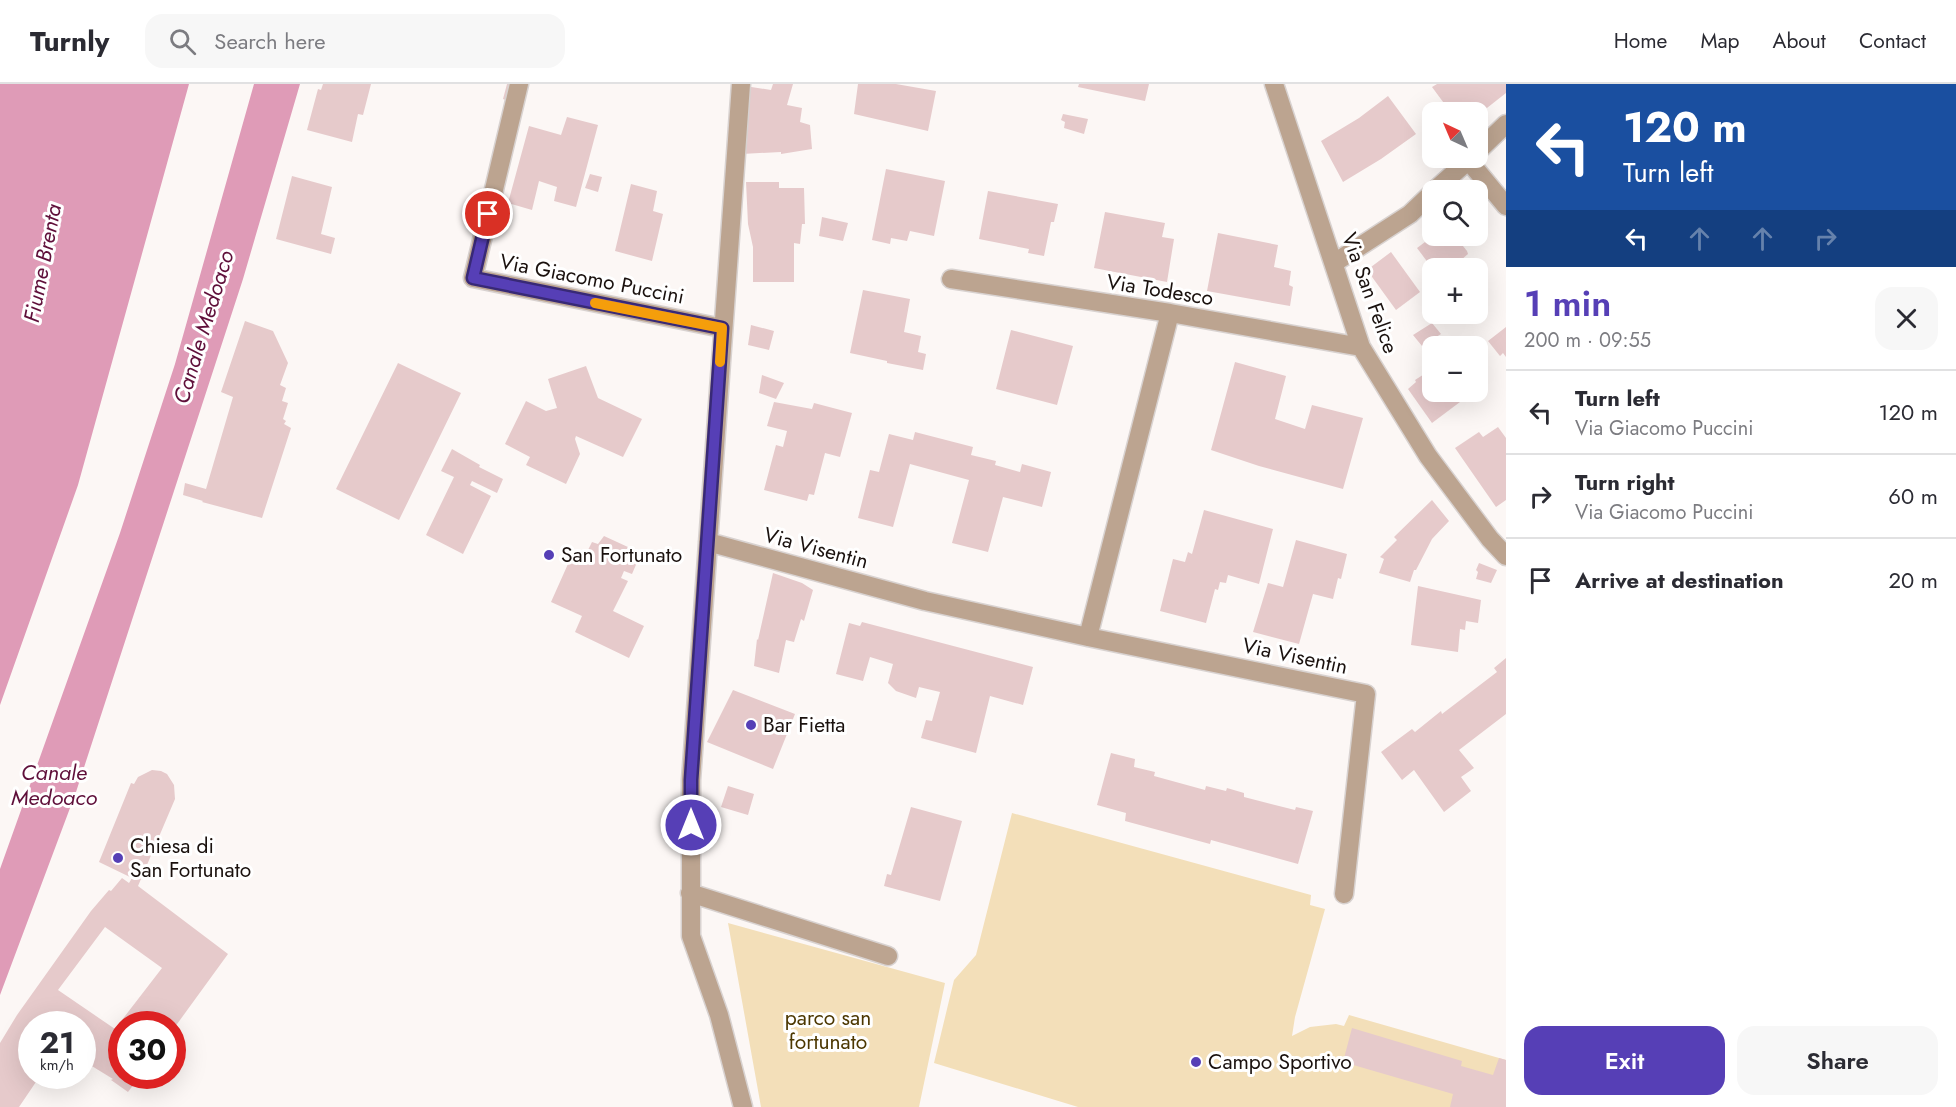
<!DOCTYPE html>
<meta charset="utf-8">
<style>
body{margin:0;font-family:Jost,sans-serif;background:#f7f7f7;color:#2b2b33;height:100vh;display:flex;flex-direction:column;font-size:22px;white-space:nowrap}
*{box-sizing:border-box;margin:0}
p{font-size:20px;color:#7c7c81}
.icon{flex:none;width:33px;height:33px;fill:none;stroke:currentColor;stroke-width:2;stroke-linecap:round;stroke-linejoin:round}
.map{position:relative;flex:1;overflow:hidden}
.sheet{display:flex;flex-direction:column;background:#fff;width:450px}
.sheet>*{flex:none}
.hud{background:#1a4fa0;color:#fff;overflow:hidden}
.needle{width:39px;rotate:316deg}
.controls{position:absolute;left:1422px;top:18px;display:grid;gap:12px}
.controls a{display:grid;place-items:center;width:66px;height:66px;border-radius:12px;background:#fff;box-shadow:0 6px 24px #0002;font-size:30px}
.speed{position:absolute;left:18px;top:927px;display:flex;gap:12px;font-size:30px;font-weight:700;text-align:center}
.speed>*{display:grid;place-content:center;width:78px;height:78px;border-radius:50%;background:#fff;box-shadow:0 6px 24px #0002;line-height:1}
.speed small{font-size:15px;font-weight:400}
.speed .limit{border:9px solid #d22;background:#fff;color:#111}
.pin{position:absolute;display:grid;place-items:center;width:51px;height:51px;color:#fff;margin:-26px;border:3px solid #fff;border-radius:50%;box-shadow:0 2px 6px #0007}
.me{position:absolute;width:66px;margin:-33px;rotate:0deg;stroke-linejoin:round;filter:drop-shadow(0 0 4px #0008)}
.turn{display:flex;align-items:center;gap:21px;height:126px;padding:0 18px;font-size:27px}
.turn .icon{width:78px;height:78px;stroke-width:2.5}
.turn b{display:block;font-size:42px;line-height:51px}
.lanes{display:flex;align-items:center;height:57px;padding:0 18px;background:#0003;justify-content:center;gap:30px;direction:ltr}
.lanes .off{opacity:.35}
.round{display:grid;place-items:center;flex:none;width:63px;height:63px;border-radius:18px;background:#f7f7f7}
.summary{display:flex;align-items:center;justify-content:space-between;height:102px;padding:0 18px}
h1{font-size:36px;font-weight:600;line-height:45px;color:#563fb6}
.action{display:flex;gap:12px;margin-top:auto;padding:12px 18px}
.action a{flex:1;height:69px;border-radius:18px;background:#563fb6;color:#fff;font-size:24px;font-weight:600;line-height:69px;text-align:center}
.action a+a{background:#f7f7f7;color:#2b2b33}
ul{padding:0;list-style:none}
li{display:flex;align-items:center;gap:18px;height:84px;padding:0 18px;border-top:2px solid #e1e1e2}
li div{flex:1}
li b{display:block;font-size:22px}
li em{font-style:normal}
header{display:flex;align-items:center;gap:36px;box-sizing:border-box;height:84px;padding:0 30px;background:#fff;border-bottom:2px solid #e1e1e2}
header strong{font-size:28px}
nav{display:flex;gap:33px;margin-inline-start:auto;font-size:21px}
.search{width:420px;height:54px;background:#f7f7f7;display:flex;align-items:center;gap:15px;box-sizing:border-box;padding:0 21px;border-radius:18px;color:#7c7c81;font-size:22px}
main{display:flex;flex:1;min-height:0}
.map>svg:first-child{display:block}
</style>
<header>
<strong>Turnly</strong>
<div class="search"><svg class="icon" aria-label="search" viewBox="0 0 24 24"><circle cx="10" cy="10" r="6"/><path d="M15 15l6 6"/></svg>Search here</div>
<nav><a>Home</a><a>Map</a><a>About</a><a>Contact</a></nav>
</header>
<main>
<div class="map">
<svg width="1506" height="1023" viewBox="0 0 1506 1023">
<rect width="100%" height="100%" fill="#fcf7f5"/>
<!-- green -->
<path fill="#f3dfb9" d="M1012 729 1311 811 1310 821 1325 825 1295 933 1292 952 1310 943 1336 940 1344 942 1349 931 1506 976V1023H1078L934 979 954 896 976 871Z
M728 839 945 899 919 1023H761Z"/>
<!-- water -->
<path fill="#df9bb7" d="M0 0H189L78 401 0 621Z
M254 0H300L243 195 76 708 0 911V785L120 449 175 280Z"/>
<!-- building -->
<path fill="#e6cacb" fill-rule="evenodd" d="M323 0H371L363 31 358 30 352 58 307 46 318 5 321 6Z
M507 0H519L514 19 503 15Z
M773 0H793L787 21 802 24 800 38 810 41 812 65 781 70V68L742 70 745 2 771 6Z
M858 0H896L936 7 928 47 854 30Z
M1079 0H1149L1145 17 1078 3Z
M1437 0H1506V9L1478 31V28H1457L1453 23 1449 26 1432 3Z
M1388 12 1416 50 1381 75 1343 98 1321 57 1359 34Z
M1063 30 1088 35 1084 50 1064 44 1065 38 1061 36Z
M567 33 598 41 576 123 554 117 557 103 539 97 532 126 508 119 529 42 561 51Z
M886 85 945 97 934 152 910 147 907 157 891 154 890 160 872 156Z
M590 90 602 93 598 108 585 104Z
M292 92 332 103 321 150 335 154 331 170 276 155Z
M746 98H779V104H804L805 140H802L800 160 794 159V198H753V163L748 140Z
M631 100 657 107 653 127 663 130 652 177 615 167Z
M988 107 1058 120 1054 138H1051L1044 172 1028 169 1029 165 979 155Z
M1105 128 1165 139 1162 153 1174 155 1167 198 1094 184Z
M822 133 848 139 843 157 819 152Z
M1218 149 1278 161 1274 183 1291 187 1289 201 1293 203 1290 222 1207 207Z
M1433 152H1451L1453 154 1455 152 1467 167 1468 170 1461 176 1467 184H1432L1417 164Z
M1391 168 1420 208 1396 226 1367 186Z
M863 206 910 215 904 248 921 252 918 268 926 270 923 286 887 279V277L850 269Z
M245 237 273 247 288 279 280 301 286 304 282 317 288 319 283 335 286 337 284 340 291 344 262 434 202 418 203 417 183 411 185 399 206 405 233 313 221 308Z
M1432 239 1441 250 1422 262 1413 251Z
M751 241 774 247 769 266 748 261Z
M1506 243V273L1503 269 1500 272 1488 257Z
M1011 246 1073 262 1057 321 996 305Z
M1235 278 1286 292 1275 335 1305 345 1312 321 1363 334 1343 405 1259 382 1211 366Z
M398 279 461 309 399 436 336 405Z
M586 282 598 314 642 335 623 373 576 352 575 355 580 370 566 400 526 381 530 373 505 360 526 317 546 327 557 324 548 295Z
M1432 285V308H1471L1467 310 1468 312 1432 339 1408 305 1416 298 1415 296Z
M762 291 784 299 776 315 759 309Z
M774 318 812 325 814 319 852 329 840 373 825 369 814 411 809 410 807 417 764 406 776 361 783 363 787 347 767 342Z
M1498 343 1506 354V416L1496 423 1455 364 1479 348 1483 353Z
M915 348 973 363 971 371 996 377 995 381 1020 388 1022 380 1051 388 1042 423 1003 413 988 468 952 459 969 396 910 380 893 443 858 434 870 386 879 388 889 350 913 356Z
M452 365 480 381 479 383 503 395 497 409 472 397 470 401 491 412 463 470 426 451 454 393 441 387Z
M1432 416 1449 437 1432 455 1416 486H1414L1410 498 1379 489 1384 475 1380 473 1397 456 1394 453Z
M1204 426 1273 445 1259 500 1228 491 1226 499 1220 498 1218 506 1215 505 1206 539 1160 527 1173 475 1185 478 1188 468 1192 470Z
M604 452 641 469 632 490 624 487 621 494 628 497 613 527 644 542 629 574 575 548 582 532 551 518 572 471 583 476 592 458 598 460Z
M1296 456 1347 470 1341 495 1338 494 1333 515 1313 510 1299 560 1253 548 1268 499 1283 503Z
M1479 479 1497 486 1491 499 1476 495 1478 488 1476 486Z
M773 489 802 499 813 506 804 537 801 535 794 558 786 556 779 589 754 582 757 555 758 556Z
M1418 502 1481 516 1478 539 1466 537 1465 546 1460 545 1458 568 1411 561Z
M862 538 1033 583 1023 621 990 612 976 669 921 654 926 636 932 637 940 608 919 603 916 614 896 607 888 599 893 580 870 573 863 597 836 590 849 539 860 542Z
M1506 574V630L1459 666 1474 684 1461 693 1471 707 1444 728 1414 686 1402 696 1381 668 1412 645 1415 648 1441 627 1442 630 1497 588 1494 584Z
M733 606 795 630 773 685 707 658Z
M1111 669 1135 675 1134 683 1155 688 1154 692 1205 706 1206 702 1226 707 1227 704 1244 709V713L1295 726 1296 723 1313 727 1298 780 1211 756 1210 760 1125 737 1126 729 1097 721Z
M152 686 161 687 167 690 174 701 175 715 138 802 228 870 172 947V940H122V992H140L128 1008 111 996 113 995 82 976V940H32V992H40L19 1023H0V959L17 931 91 827 109 806 111 807 122 794 129 799 132 794 99 778 131 699 134 700 138 693ZM105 843 162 884 115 945 58 906Z
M728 702 754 710 748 731 721 723Z
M911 723 962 737 940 817 884 802 887 790 891 791Z
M1352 944 1462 977 1461 982 1493 991 1499 974 1506 976V1023H1450L1453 1010 1343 978Z"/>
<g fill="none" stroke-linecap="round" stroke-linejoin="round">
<defs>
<path id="minor" d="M519 0 473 194 722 244
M741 0 691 696V852L719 931 743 1023
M1274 0 1361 263 1428 372 1490 455 1506 472
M1478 67 1506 40
M1468 76 1506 122
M1435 106 1471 74
M1334 179 1410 130 1432 109
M951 195 1170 229 1361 263
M708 458 925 517 1088 553 1366 610 1344 810
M1088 553 1170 229
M690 809 888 872"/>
</defs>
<!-- minor casing -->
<use href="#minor" stroke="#d8d2d0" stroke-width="21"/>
<!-- minor -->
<use href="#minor" stroke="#bca490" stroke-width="18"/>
</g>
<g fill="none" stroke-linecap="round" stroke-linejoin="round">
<defs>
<path id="route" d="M488 130 473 194 722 244 691 696V741"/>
</defs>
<!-- route casing -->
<use href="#route" stroke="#382976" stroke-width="15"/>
<!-- route -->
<use href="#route" stroke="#563fb6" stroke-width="10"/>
<!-- slow -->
<path stroke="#f59e0b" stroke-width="10" d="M595 219 722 244 720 278"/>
</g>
<!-- markers -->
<g fill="#563fb6" stroke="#fff" stroke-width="2">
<circle cx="549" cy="471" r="6"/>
<circle cx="751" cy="641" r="6"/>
<circle cx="118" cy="774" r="6"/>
<circle cx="1196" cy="978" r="6"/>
</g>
<g text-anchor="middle" stroke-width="6" stroke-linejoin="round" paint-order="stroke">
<!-- street labels -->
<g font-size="21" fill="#1a110e" stroke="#fff">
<text transform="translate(592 195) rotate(11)" y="7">Via Giacomo Puccini</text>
<text transform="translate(1160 206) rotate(9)" y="7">Via Todesco</text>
<text transform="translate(1370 209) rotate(70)" y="7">Via San Felice</text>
<text transform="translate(816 464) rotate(15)" y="7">Via Visentin</text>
<text transform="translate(1295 572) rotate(12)" y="7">Via Visentin</text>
</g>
<!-- poi labels -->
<g font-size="21" fill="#1a110e" stroke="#fff" text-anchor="start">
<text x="561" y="478">San Fortunato</text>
<text x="763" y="648">Bar Fietta</text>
<text x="130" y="769">Chiesa di<tspan x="130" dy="24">San Fortunato</tspan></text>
<text x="1208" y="985">Campo Sportivo</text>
</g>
<!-- park labels -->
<g font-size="21" fill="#4c3701" stroke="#fff">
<text x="828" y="941">parco san<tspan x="828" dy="24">fortunato</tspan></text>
</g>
<!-- water labels -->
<g font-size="22" font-style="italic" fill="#5f0f3a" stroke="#fff">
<text transform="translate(42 179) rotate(-79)" y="8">Fiume Brenta</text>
<text transform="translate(203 243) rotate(-73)" y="8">Canale Medoaco</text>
<text x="54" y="696">Canale<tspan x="54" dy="25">Medoaco</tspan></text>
</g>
</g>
</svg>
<div class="controls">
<a><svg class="needle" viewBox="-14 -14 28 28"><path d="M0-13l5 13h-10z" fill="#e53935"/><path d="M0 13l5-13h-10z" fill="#7c7c81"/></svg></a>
<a><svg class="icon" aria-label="search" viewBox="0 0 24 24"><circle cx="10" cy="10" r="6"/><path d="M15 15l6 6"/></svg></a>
<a>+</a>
<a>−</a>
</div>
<div class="speed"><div>21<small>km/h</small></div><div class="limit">30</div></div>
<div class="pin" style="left:488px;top:130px;background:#d93025"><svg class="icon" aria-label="arrive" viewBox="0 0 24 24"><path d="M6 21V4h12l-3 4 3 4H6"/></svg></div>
<svg class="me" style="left:691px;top:741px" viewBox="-20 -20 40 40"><circle r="17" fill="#563fb6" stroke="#fff" stroke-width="3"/><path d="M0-11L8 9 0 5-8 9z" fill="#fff"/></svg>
</div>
<section class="sheet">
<div class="hud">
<div class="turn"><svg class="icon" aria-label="left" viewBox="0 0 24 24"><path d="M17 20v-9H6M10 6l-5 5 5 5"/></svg><div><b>120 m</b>Turn left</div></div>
<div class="lanes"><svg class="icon" aria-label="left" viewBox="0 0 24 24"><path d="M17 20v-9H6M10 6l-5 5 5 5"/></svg><svg class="icon off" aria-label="ahead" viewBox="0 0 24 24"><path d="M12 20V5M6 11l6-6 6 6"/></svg><svg class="icon off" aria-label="ahead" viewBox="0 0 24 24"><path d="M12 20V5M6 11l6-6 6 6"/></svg><svg class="icon off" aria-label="right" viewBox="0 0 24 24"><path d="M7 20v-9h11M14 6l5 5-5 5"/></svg></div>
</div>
<div class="summary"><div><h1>1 min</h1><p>200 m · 09:55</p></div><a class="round"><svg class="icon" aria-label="close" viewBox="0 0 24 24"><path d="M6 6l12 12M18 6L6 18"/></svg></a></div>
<ul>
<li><svg class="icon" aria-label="left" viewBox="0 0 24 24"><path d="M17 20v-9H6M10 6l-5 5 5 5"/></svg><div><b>Turn left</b><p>Via Giacomo Puccini</p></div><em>120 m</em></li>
<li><svg class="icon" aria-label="right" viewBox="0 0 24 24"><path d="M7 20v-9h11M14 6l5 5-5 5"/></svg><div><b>Turn right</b><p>Via Giacomo Puccini</p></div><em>60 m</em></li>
<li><svg class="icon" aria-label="arrive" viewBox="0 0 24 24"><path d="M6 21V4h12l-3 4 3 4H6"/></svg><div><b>Arrive at destination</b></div><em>20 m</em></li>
</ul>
<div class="action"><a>Exit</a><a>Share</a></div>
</section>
</main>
